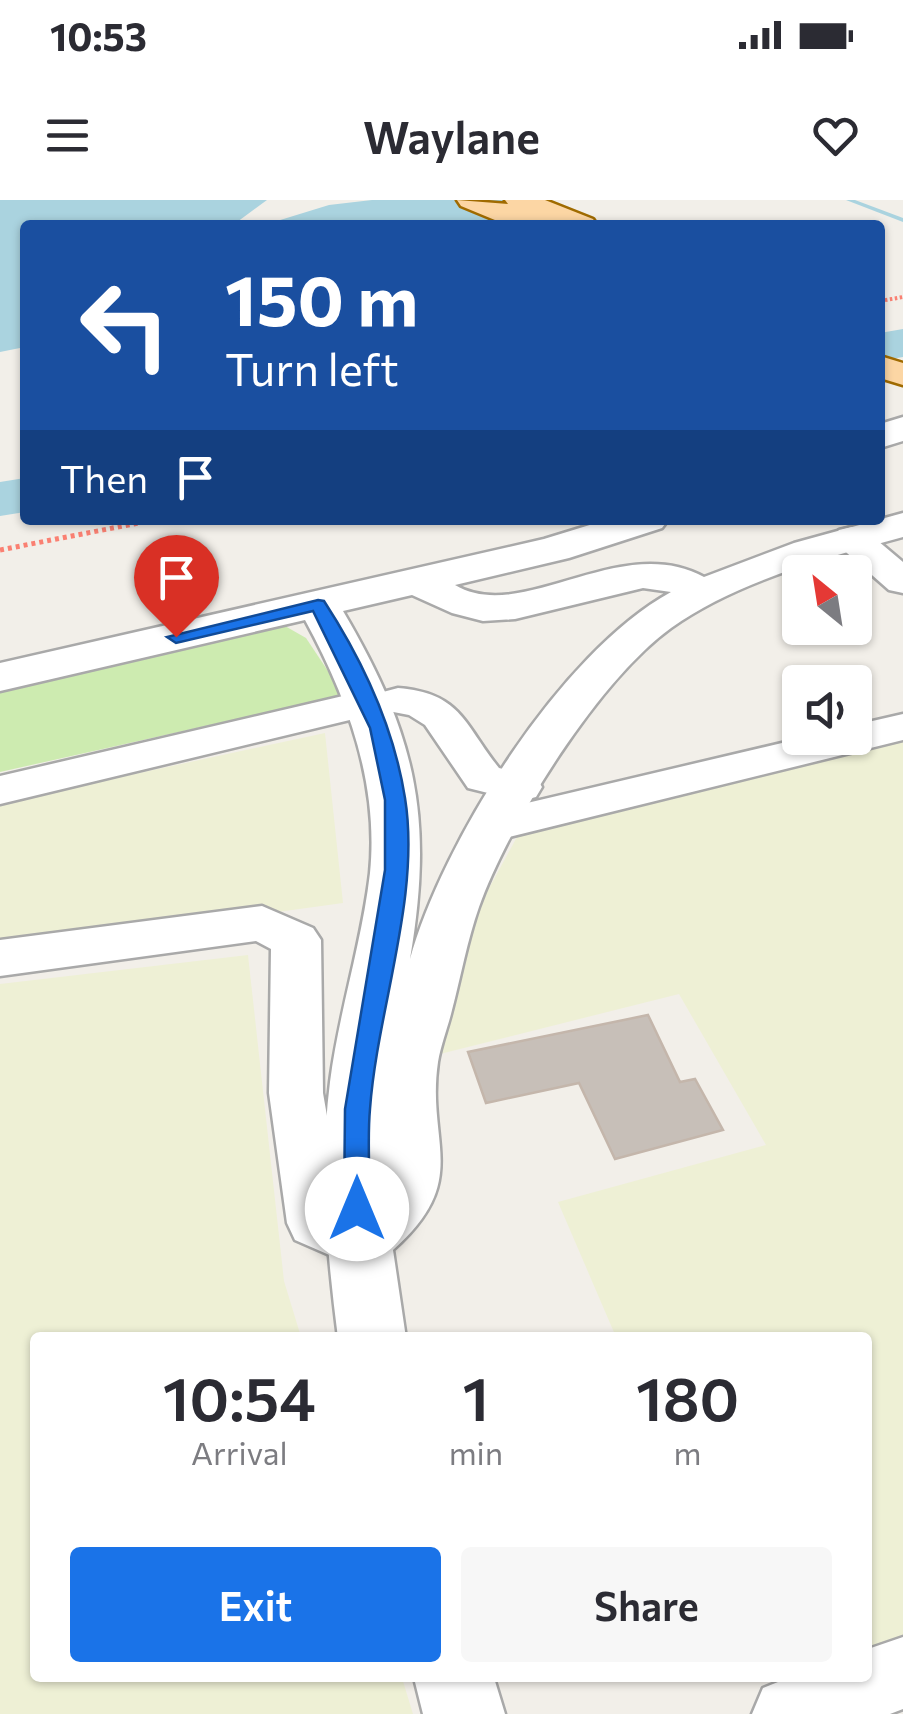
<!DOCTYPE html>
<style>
body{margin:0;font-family:Commissioner,sans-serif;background:#f7f7f7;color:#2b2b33;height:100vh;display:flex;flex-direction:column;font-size:38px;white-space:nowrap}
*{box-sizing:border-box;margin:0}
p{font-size:32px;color:#7c7c81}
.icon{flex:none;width:55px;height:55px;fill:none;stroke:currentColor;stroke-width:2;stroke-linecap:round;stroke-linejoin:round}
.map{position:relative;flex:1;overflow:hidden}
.details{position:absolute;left:30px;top:1132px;width:842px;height:350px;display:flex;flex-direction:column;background:#fff;border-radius:10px;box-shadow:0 2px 8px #0004}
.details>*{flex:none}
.hud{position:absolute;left:20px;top:20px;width:865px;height:305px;border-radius:10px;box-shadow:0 2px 8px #0004;background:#1a4fa0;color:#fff;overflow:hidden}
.needle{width:65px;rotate:330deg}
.tools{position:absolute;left:782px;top:355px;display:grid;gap:20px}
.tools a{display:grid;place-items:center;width:90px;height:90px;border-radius:10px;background:#fff;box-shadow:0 2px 8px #0004;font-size:50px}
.pin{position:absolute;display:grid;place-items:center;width:85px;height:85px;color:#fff;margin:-102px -42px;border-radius:50% 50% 50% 0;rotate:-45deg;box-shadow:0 0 10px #0007}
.pin .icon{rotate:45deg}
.me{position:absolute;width:110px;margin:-55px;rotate:0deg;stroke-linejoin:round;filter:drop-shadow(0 0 8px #0008)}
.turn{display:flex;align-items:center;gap:35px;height:210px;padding:0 40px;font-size:45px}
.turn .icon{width:130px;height:130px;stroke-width:2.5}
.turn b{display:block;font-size:70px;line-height:85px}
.then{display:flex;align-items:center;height:95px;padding:0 40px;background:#0003;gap:20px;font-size:38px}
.eta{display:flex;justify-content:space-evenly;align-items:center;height:170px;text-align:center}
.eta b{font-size:60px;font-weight:600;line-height:70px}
.action{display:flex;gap:20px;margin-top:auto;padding:20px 40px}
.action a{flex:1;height:115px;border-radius:10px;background:#1a73e8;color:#fff;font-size:40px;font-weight:600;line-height:115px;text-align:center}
.action a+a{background:#f7f7f7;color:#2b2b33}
.status{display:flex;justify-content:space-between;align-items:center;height:70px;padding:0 50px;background:#fff;direction:ltr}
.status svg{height:28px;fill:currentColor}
header{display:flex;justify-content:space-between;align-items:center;height:130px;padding:0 40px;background:#fff;font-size:45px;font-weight:600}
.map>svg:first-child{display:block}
</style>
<div class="status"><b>10:53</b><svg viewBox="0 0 49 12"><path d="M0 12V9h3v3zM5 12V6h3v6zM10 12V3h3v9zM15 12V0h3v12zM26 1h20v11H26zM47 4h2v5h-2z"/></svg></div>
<header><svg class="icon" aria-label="menu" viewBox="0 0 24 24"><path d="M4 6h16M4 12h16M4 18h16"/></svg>Waylane<svg class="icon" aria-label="heart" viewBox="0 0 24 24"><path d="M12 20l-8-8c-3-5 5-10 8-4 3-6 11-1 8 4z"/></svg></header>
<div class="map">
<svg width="903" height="1514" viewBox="0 0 903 1514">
<rect width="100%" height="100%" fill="#f2efe9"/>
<!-- farmland -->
<path fill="#eef0d5" d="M325 533 343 703 0 750V603Z
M903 535V1458L868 1470V1138L616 1137 558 1002 766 945 679 794 440 854 475 714 524 624Z
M248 755 284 1081 301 1137 35 1138V1478H402L413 1514H0V784Z"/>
<!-- grass -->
<path fill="#cdebb0" d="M278 422 306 438 344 495 0 572V491Z"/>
<!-- water -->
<path fill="#aad3df" d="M0 0H267L233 25H25V147L0 152Z
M372 0H551L478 25H264L329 5Z"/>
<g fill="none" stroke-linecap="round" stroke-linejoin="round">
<!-- stream -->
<path fill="#aad3df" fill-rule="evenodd" d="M846 0H855L903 18V22Z"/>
<!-- river -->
<path fill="#aad3df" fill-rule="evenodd" d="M903 129V157L880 161V133Z
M25 278V312L0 316V282Z"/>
</g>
<!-- building -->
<path fill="#c7bfb8" stroke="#c4b6ab" stroke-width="2.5" d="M648 815 680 882 695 879 723 930 615 959 579 883 486 903 468 852Z"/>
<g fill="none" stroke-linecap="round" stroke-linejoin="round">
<defs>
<path id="minor" d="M852 327 865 330 903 362V393L889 390 839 346 834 338 839 330Z
M398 488C461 493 464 524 499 568L536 577 542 587 536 597 520 601 468 588 425 525 409 515 383 510 377 501 383 492Z
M343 496 358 500 364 509 358 518 0 604V576Z
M903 514V540L493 641 477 637 470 626 477 615 493 611 803 538H855V525Z
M262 706 313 728 321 740 323 893 343 1008 378 1024 386 1042 378 1060 357 1067 295 1040 287 1023 269 893 271 749 256 741 0 776V740Z
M903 1437V1509L890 1514H752L763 1488 788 1478H868V1449Z"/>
<path id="tertiary" d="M903 217V241L880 248V224Z
M903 313V337C825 358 737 381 671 428 598 481 509 623 479 707 467 741 461 776 452 810 448 827 441 844 438 862 426 944 472 980 393 1050L406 1138H338C327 1052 319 968 330 882 339 811 362 743 370 673 379 583 347 497 305 420L0 491V463L544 339 606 320H668L662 328 569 358 455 385C522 425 620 331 704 377L794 343ZM643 388 671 392C561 452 443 641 410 759 434 617 416 535 343 411L412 395 452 413 483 421 515 419Z
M414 1478H494L505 1514H423Z"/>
<path id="primary" d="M457 0 508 4 505 0H545L593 19 597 25 545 21 548 25H507L461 6Z
M880 156 903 163V185L880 178Z"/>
</defs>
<!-- minor casing -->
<use href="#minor" stroke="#a9a9a9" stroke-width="5"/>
<!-- tertiary casing -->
<use href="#tertiary" stroke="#a9a9a9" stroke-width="5"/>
<!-- primary casing -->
<use href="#primary" stroke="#a06b00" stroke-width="5"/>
<!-- path-far1 -->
<path stroke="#fa8072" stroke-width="4" stroke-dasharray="2.5 2.5" stroke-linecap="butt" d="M880 101 903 97"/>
<!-- path -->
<path stroke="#fa8072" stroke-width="5" stroke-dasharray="4 4" stroke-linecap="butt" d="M0 350 154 320"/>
<!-- minor -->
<use href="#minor" fill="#fff" fill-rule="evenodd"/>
<!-- tertiary -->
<use href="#tertiary" fill="#fff" fill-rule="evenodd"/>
<!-- primary -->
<use href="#primary" fill="#fcd6a4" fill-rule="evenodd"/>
</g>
<!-- route -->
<path fill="#1a73e8" stroke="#114b97" stroke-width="2.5" d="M318 400 324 401C363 461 394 528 405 598 421 697 377 810 370 909 367 942 370 976 370 1009L357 1020 344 1009 345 909 385 670V600L370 528 313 411 176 443 167 437Z"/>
</svg>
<div class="tools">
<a><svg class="needle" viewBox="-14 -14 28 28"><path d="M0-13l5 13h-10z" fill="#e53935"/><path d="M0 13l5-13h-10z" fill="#7c7c81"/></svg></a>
<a><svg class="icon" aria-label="sound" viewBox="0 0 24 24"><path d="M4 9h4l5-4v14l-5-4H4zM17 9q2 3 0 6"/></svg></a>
</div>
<div class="pin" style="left:176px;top:437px;background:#d93025"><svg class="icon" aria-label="arrive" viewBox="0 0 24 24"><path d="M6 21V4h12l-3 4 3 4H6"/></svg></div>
<svg class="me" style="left:357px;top:1009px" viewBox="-20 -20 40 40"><circle r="19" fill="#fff"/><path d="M0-13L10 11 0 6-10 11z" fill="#1a73e8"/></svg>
<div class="hud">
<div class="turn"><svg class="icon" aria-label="left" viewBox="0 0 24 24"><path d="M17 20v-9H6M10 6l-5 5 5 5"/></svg><div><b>150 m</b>Turn left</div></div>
<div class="then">Then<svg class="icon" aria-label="arrive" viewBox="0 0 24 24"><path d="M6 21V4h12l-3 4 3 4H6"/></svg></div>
</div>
<section class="details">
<div class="eta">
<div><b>10:54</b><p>Arrival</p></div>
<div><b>1</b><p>min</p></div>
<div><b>180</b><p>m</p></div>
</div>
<div class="action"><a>Exit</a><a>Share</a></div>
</section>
</div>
